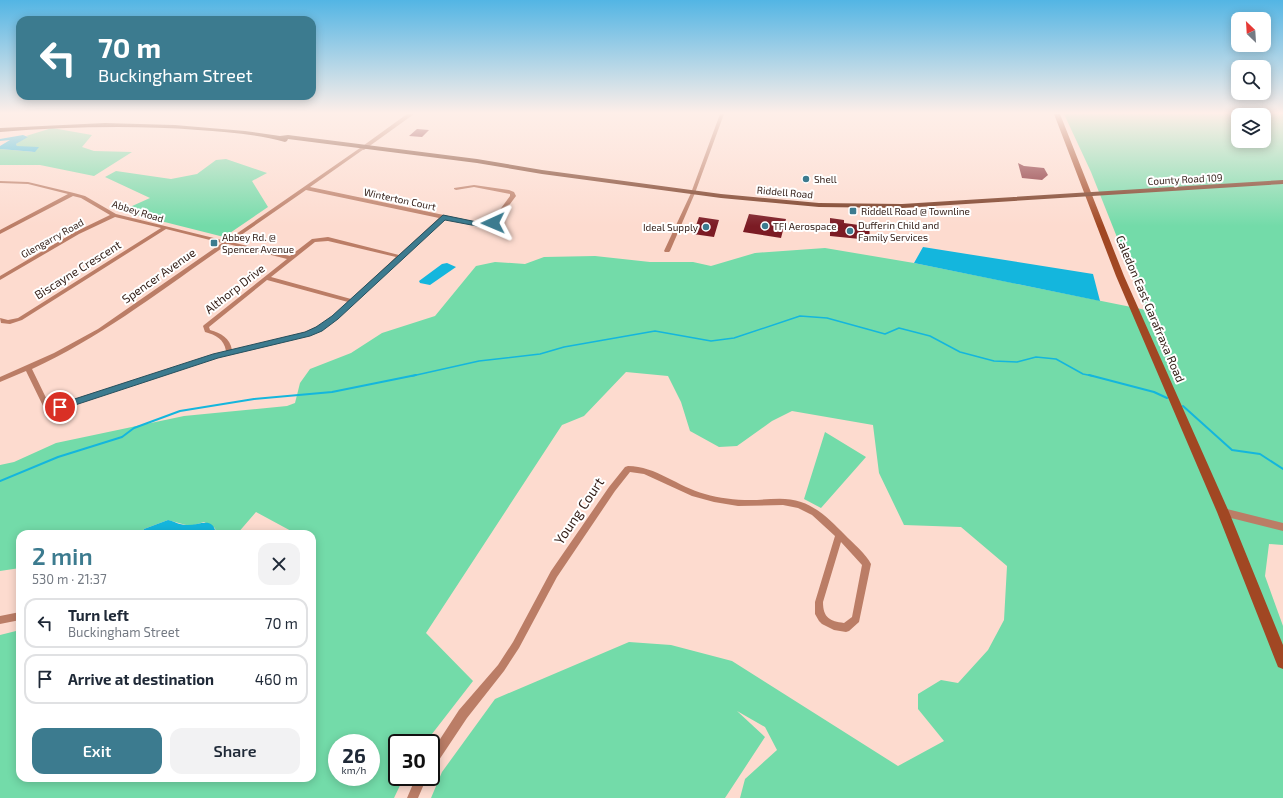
<!DOCTYPE html>
<meta charset="utf-8">
<style>
body{margin:0;font-family:"Exo 2",sans-serif;background:#f2f2f3;color:#1f2937;height:100vh;display:flex;flex-direction:column;font-size:15px;white-space:nowrap}
*{box-sizing:border-box;margin:0}
p{font-size:13px;color:#747a83}
.icon{flex:none;width:22px;height:22px;fill:none;stroke:currentColor;stroke-width:2;stroke-linecap:round;stroke-linejoin:round}
.map{position:relative;flex:1;overflow:hidden}
.sheet{position:absolute;left:16px;top:530px;width:300px;height:252px;display:flex;flex-direction:column;background:#fff;border-radius:12px;box-shadow:0 2px 10px #0003}
.sheet>*{flex:none}
.hud{position:absolute;left:16px;top:16px;width:300px;height:84px;border-radius:12px;box-shadow:0 2px 10px #0003;background:#3c7b8f;color:#fff;overflow:hidden}
.needle{width:26px;rotate:335deg}
.buttons{position:absolute;left:1231px;top:12px;display:grid;gap:8px}
.buttons a{display:grid;place-items:center;width:40px;height:40px;border-radius:8px;background:#fff;box-shadow:0 2px 10px #0003;font-size:20px}
.speed{position:absolute;left:328px;top:734px;display:flex;gap:8px;font-size:20px;font-weight:700;text-align:center}
.speed>*{display:grid;place-content:center;width:52px;height:52px;border-radius:50%;background:#fff;box-shadow:0 2px 10px #0003;line-height:1}
.speed small{font-size:10px;font-weight:400}
.speed .limit{border:2px solid #111;border-radius:6px;background:#fff;color:#111}
.pin{position:absolute;display:grid;place-items:center;width:34px;height:34px;color:#fff;margin:-17px;border:2px solid #fff;border-radius:50%;box-shadow:0 1px 4px #0007}
.me{position:absolute;width:44px;margin:-22px;rotate:269deg;stroke-linejoin:round;filter:drop-shadow(0 0 3px #0008)}
.turn{display:flex;align-items:center;gap:14px;height:84px;padding:0 16px;font-size:18px}
.turn .icon{width:52px;height:52px;stroke-width:2.5}
.turn b{display:block;font-size:28px;line-height:34px}
.round{display:grid;place-items:center;flex:none;width:42px;height:42px;border-radius:12px;background:#f2f2f3}
.head{display:flex;align-items:center;justify-content:space-between;height:68px;padding:0 16px}
h1{font-size:24px;font-weight:600;line-height:30px;color:#3c7b8f}
.action{display:flex;gap:8px;margin-top:auto;padding:8px 16px}
.action a{flex:1;height:46px;border-radius:12px;background:#3c7b8f;color:#fff;font-size:16px;font-weight:600;line-height:46px;text-align:center}
.action a+a{background:#f2f2f3;color:#1f2937}
ul{padding:0;list-style:none}
li{display:flex;align-items:center;gap:12px;height:50px;margin:0 8px 6px;padding:0 8px;border:2px solid #e0e1e3;border-radius:12px}
li div{flex:1}
li b{display:block;font-size:15px}
li em{font-style:normal}
.map>svg:first-child{display:block}
</style>
<div class="map">
<svg width="1283" height="798" viewBox="0 0 1283 798">
<rect width="100%" height="100%" fill="#fddbcf"/>
<!-- green -->
<path fill="#73dba9" fill-rule="evenodd" d="M1064 114H1283V545L1269 544 1265 576 1283 626V798H740L745 779 777 750 765 727 737 711 765 737 725 798H431L442 772 495 699 629 642 671 645 732 661 898 766 944 741 918 709V694L941 680 958 683 988 650 1004 620 1007 566 961 527 904 525 879 473 873 425 792 411 772 421 737 446 719 447 690 431 681 402 668 376 626 372 584 416 562 425 426 633 473 681 425 743H397V777H404L394 798H0V635L20 630V778H312V534H293V532L256 512 237 534H216L215 528 204 522 194 525H186L168 520 144 529 143 534H20V568L0 571V465L14 462 56 443 184 416 287 406 295 403 300 383 310 369 351 353 382 333 435 316 476 266 495 262 525 264 544 257 595 256 650 262H693L711 266 755 253 825 248 914 263 1146 310 1091 172ZM1238 115H1264V141H1238ZM337 743H371V777H337Z
M52 128 92 135 82 147 94 151 132 152 94 176 40 165H0V149L35 152 17 146 16 144 28 136H26Z
M226 159 267 173 252 181 268 207 224 237 121 211 150 198 105 177 116 171 171 179 197 174 216 160Z
M825 432 866 457 821 508 804 499Z"/>
<!-- water -->
<path fill="#14b6dd" d="M23 135 28 137 16 144 17 146 39 147 35 152 0 149V146L10 140 0 141V139Z
M923 247 1093 274 1100 301 914 263Z
M447 263 456 267 430 285 420 283 419 281 442 264Z
M168 520C174 521 179 525 186 525 199 526 213 515 216 534H143L144 529Z"/>
<g fill="none" stroke-linecap="round" stroke-linejoin="round">
<!-- stream-far1 -->
<path stroke="#14b6dd" stroke-width="1.5" d="M412 376 479 361 540 354 564 347 655 331 711 341 734 338 800 316 827 318 885 334 899 328 930 336 960 352 994 361 1017 362 1036 357 1056 359 1083 374 1093 376"/>
<!-- stream -->
<path stroke="#14b6dd" stroke-width="2" d="M1089 375 1154 392 1167 398
M1183 406 1232 450 1260 454 1283 469
M0 481 58 457 122 437 134 428 180 411 254 399 332 392 416 375"/>
</g>
<!-- building -->
<path fill="#7b1b24" d="M417 129 429 130 422 137 409 136Z
M1018 163 1024 166 1044 168 1048 175 1042 180 1022 178Z
M749 214 786 219 781 238 743 232Z
M699 217 719 220 714 237 693 234Z
M830 218 844 220V223L859 225V223L869 224 870 240 830 236Z"/>
<g fill="none" stroke-linecap="round" stroke-linejoin="round">
<!-- minor -->
<path fill="#bb7d66" fill-rule="evenodd" d="M720 114H724L695 193 670 251 669 252H665L664 251 691 193Z
M360 148 364 149 310 187 482 223 491 222 510 196V194L474 187 456 190 454 189V188L474 185 509 190 514 192 516 196 495 224 482 227 444 219 337 318 330 324 309 335 217 358 51 412 44 408 26 371 0 382V377L54 353 98 329 222 243 166 229 22 320 10 324 1 323 0 318 8 320 18 318 161 228 115 217 79 234 0 280V276L75 232 110 215 81 198 73 196 0 234V230L68 194 28 184 0 183V181L28 182 74 193 85 196 116 214 226 241ZM306 190 439 218 399 255 328 237 312 239 290 256 231 242ZM328 241 396 257 351 299 271 277 315 242ZM228 244 287 259 204 325 203 326 205 332C216 335 224 339 226 351L52 406 49 404 32 369C102 337 164 288 228 244ZM267 280 348 302 326 322 305 332 232 350C230 338 221 333 210 330L209 327Z
M628 466C656 466 678 487 705 494 719 498 735 500 750 500 767 500 785 496 801 502 819 508 832 522 845 535 852 542 867 555 871 564L859 622 849 631 846 632 834 630 822 624 819 621 815 614V602L835 536 812 515 798 508 783 505 738 506 714 502 692 496 644 474 630 472 615 491 557 577 519 648 504 671 467 718 435 766 431 767V753L459 710 498 665 513 642 551 571 609 487 625 467ZM841 542 862 565 852 617 844 623C830 621 823 618 823 602Z
M20 612V620L0 624V616Z
M416 777H427L418 798H407Z"/>
<!-- tertiary -->
<path fill="#bb7d66" fill-rule="evenodd" d="M407 114H414L364 150H360V148Z
M1223 508 1283 523V531L1219 515 1218 512 1219 509Z"/>
<!-- secondary -->
<path fill="#a14723" fill-rule="evenodd" d="M1054 114H1060L1124 276 1229 512 1283 645V669L1278 667 1276 662 1217 512 1116 276Z"/>
<!-- primary -->
<path fill="#74351c" fill-rule="evenodd" d="M105 123 175 125 245 131 280 136 288 135 477 159 542 170 721 194 819 203 902 204 1283 180V184L902 208 819 207 721 198 542 174 477 163 288 139 287 141 285 142C257 134 227 132 198 130 132 125 66 127 0 132V128Z"/>
</g>
<!-- sky -->
<linearGradient id="sky" x2="0" y2="1"><stop stop-color="#53b5e4"/><stop offset="0.5" stop-color="#feefe9"/><stop offset="1" stop-color="#feefe9" stop-opacity="0"/></linearGradient>
<rect width="1283" height="226" fill="url(#sky)"/>
<!-- route -->
<path fill="#3c7b8f" stroke="#27505d" d="M443 215 482 223 493 221 496 223 482 227 445 220 338 319 322 331 310 336 218 358 60 410 55 407 56 405 213 354 305 332 316 327 332 316Z"/>
<!-- markers -->
<g fill="#3c7b8f" stroke="#fff" stroke-width="1.5">
<circle cx="806" cy="179" r="4"/>
<rect x="849" y="207" width="8" height="8" rx="2"/>
<circle cx="765" cy="226" r="4"/>
<circle cx="706" cy="227" r="4"/>
<circle cx="850" cy="231" r="4"/>
<rect x="210" y="239" width="8" height="8" rx="2"/>
</g>
<g text-anchor="middle" stroke-width="4" stroke-linejoin="round" paint-order="stroke">
<!-- far-poi labels -->
<g font-size="10" fill="#321d16" stroke="#fff" text-anchor="start">
<text x="814" y="183">Shell</text>
<text x="861" y="215">Riddell Road @ Townline</text>
<text x="858" y="229">Dufferin Child and<tspan x="858" dy="12">Family Services</tspan></text>
<text x="773" y="230">TFI Aerospace</text>
<text x="698" y="231" text-anchor="end">Ideal Supply</text>
<text x="222" y="241">Abbey Rd. @<tspan x="222" dy="12">Spencer Avenue</tspan></text>
</g>
<!-- far-street labels -->
<g font-size="10" fill="#321d16" stroke="#fff">
<text transform="translate(1185 179) rotate(-3)" y="4">County Road 109</text>
<text transform="translate(785 192) rotate(5)" y="4">Riddell Road</text>
<text transform="translate(400 199) rotate(12)" y="4">Winterton Court</text>
<text transform="translate(138 211) rotate(17)" y="4">Abbey Road</text>
<text transform="translate(52 238) rotate(-29)" y="4">Glengarry Road</text>
</g>
<!-- street labels -->
<g font-size="12" fill="#321d16" stroke="#fff">
<text transform="translate(78 270) rotate(-32)" y="4">Biscayne Crescent</text>
<text transform="translate(159 276) rotate(-35)" y="4">Spencer Avenue</text>
<text transform="translate(235 289) rotate(-38)" y="4">Althorp Drive</text>
<text transform="translate(1150 309) rotate(67)" y="4">Caledon East Garafraxa Road</text>
</g>
<!-- near-street labels -->
<g font-size="14" fill="#321d16" stroke="#fff">
<text transform="translate(579 511) rotate(-56)" y="5">Young Court</text>
</g>
</g>
</svg>
<div class="buttons">
<a><svg class="needle" viewBox="-14 -14 28 28"><path d="M0-13l5 13h-10z" fill="#e53935"/><path d="M0 13l5-13h-10z" fill="#747a83"/></svg></a>
<a><svg class="icon" aria-label="search" viewBox="0 0 24 24"><circle cx="10" cy="10" r="6"/><path d="M15 15l6 6"/></svg></a>
<a><svg class="icon" aria-label="layers" viewBox="0 0 24 24"><path d="M12 4l9 5-9 5-9-5zM3 14l9 5 9-5"/></svg></a>
</div>
<div class="speed"><div>26<small>km/h</small></div><div class="limit">30</div></div>
<div class="pin" style="left:60px;top:407px;background:#d93025"><svg class="icon" aria-label="arrive" viewBox="0 0 24 24"><path d="M6 21V4h12l-3 4 3 4H6"/></svg></div>
<svg class="me" style="left:493px;top:223px" viewBox="-20 -20 40 40"><path d="M0-17L14 15 0 8-14 15z" fill="#3c7b8f" stroke="#fff" stroke-width="4"/></svg>
<div class="hud">
<div class="turn"><svg class="icon" aria-label="left" viewBox="0 0 24 24"><path d="M17 20v-9H6M10 6l-5 5 5 5"/></svg><div><b>70 m</b>Buckingham Street</div></div>
</div>
<section class="sheet">
<div class="head"><div><h1>2 min</h1><p>530 m · 21:37</p></div><a class="round"><svg class="icon" aria-label="close" viewBox="0 0 24 24"><path d="M6 6l12 12M18 6L6 18"/></svg></a></div>
<ul>
<li><svg class="icon" aria-label="left" viewBox="0 0 24 24"><path d="M17 20v-9H6M10 6l-5 5 5 5"/></svg><div><b>Turn left</b><p>Buckingham Street</p></div><em>70 m</em></li>
<li><svg class="icon" aria-label="arrive" viewBox="0 0 24 24"><path d="M6 21V4h12l-3 4 3 4H6"/></svg><div><b>Arrive at destination</b></div><em>460 m</em></li>
</ul>
<div class="action"><a>Exit</a><a>Share</a></div>
</section>
</div>
